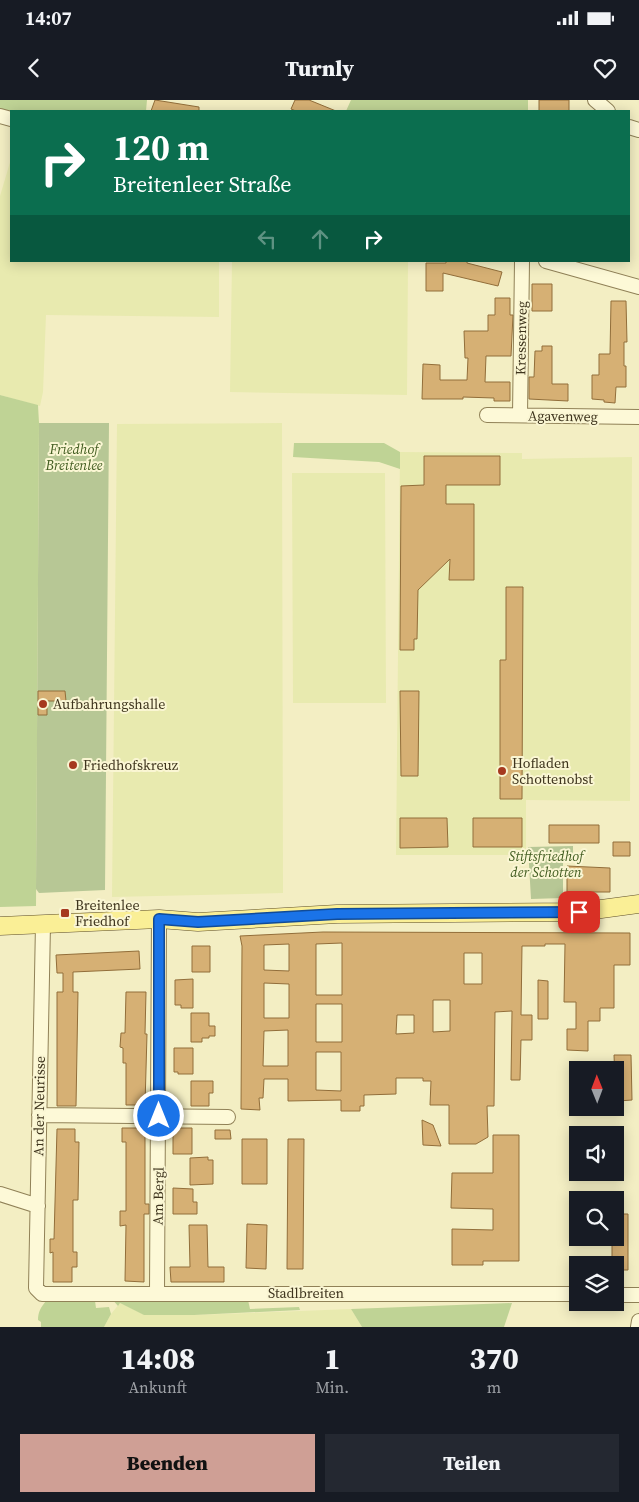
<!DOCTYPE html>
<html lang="de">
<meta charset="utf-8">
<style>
body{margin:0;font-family:"Source Serif 4",serif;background:#242831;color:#f1f3f6;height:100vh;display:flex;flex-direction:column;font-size:19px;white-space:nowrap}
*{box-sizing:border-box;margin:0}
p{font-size:16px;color:#9ea1a6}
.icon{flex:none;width:28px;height:28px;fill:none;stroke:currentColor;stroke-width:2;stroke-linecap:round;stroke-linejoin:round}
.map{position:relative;height:1227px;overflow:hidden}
.details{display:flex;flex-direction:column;background:#171b24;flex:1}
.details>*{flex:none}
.top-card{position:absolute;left:10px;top:10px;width:620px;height:152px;border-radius:0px;box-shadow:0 2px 12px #0003;background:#0b6e4f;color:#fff;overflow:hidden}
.needle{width:32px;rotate:359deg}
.tools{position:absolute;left:569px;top:961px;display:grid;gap:10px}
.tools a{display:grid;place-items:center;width:55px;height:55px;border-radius:0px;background:#171b24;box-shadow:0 2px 12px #0003;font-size:25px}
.pin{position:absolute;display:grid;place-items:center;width:42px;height:42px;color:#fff;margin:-21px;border-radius:10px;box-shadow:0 2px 8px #0006}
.me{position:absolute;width:55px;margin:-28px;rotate:0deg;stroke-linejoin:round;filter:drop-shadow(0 0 4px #0008)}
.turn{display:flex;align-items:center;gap:18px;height:105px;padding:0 20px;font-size:22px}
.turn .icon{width:65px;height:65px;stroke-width:2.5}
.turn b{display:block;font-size:35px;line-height:42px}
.lanes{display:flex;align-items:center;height:48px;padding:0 20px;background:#0003;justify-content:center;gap:25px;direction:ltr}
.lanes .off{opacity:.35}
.eta{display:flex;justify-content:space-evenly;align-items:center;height:85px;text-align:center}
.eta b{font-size:30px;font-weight:800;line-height:35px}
.action{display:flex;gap:10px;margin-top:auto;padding:10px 20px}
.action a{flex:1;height:58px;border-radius:0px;background:#cf9f95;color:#111;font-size:20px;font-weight:800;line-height:58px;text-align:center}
.action a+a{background:#242831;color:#f1f3f6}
.status{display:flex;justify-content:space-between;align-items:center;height:35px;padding:0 25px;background:#171b24;direction:ltr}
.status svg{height:14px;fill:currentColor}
header{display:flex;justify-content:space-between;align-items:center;height:65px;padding:0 20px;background:#171b24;font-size:22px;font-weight:800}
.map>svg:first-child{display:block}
</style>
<div class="status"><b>14:07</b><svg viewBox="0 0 49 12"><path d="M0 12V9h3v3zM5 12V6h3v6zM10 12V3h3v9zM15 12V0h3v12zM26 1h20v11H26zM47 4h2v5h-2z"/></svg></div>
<header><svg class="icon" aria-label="back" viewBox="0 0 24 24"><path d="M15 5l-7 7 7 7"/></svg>Turnly<svg class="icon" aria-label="heart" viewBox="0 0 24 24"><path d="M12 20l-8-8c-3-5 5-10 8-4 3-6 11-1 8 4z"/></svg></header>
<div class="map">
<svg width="639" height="1227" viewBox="0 0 639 1227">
<rect width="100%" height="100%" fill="#f3eec3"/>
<!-- farmland -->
<path fill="#e8eaaf" d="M11 59V161H219V217L46 215 43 292 40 306 0 295V96Z
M232 161H408L407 295 230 292Z
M282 323 283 793 112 797 117 324Z
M400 352 522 353V359L632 357 630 701 526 700V755H396Z
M292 373H385L386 603H293Z
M120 1203 145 1215H194L351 1209 362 1227H104L111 1214Z"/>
<!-- green -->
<path fill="#bfd395" d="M0 0H147L146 11 11 12 0 9Z
M351 0H528V11H346Z
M0 295 38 305 39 323 36 806 0 807Z
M294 343H384L400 352V369L379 362 293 357Z
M112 1199 248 1200 250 1209 299 1207 300 1210 194 1215H144L120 1203 118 1206Z
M46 1201H95L96 1208 109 1207 111 1214 104 1227H41V1222L38 1220C38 1212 41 1207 46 1201Z
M512 1203 504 1227H362L351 1209Z"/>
<!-- cemetery -->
<path fill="#b7c795" d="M39 323H109L105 790 39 793 36 789Z
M573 746V759L563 760V798L531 799 528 747Z"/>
<!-- building -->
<path fill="#d6b074" stroke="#926e3a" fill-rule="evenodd" d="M155 0 199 7V11H151Z
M295 0H309L336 11H296L291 9Z
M539 0H569V11H539Z
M446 161H467V163L502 172 498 186 443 173V191H426V163H446Z
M532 184H552V211H532Z
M495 198H510V215H513L511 256H486L485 282H510V301H494V298L463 297V299H422L423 264 440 265V280H467L468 258H465L464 231H488V215H495Z
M611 201H626L627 242H624V266H626V287H616L615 303 604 302V300L592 299V275H599V254H610Z
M542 246H552V284H568V301L529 299V277H534L535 251H542Z
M424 356H500V385H446V404H474V480H449L450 459 418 490 417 539H414V550H400L401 386 424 385Z
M506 487H523L522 699H500V560H506Z
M38 591H65L66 601H47V615H38Z
M400 591H419L418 676H401Z
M400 718H447L448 747 400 748Z
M473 718H522V747H473Z
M549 725H599V743H549Z
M613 742H630V756H613Z
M567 766 610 768V792H567Z
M323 832 630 833V865H614V908H600V921H588V951L567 950V929H576V902H564L565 844H545V846H522L521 915H532V940H521L520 980H511L512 911 495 912 494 1006H487L488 1037 476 1044H449V1005H430L431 981H423V978H396V994L364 995V1006H360V1011H341V1000L288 1001V979H264L263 998H259L260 1010 241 1009 242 846 240 836ZM342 843V895H316V844ZM289 844V871L264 870V845ZM464 853H482V884H464ZM264 883 289 884V918H264ZM433 900H450V931L433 932ZM316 904H342V942H316ZM397 915H414V933L396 934ZM288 930V966H263L264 931ZM316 952H341V991L316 990Z
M192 846H210V872H192Z
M139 851 140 869 73 872V892H78L76 1006H57V892H63V873H57L56 855Z
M193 879V908H181V905H175V880Z
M538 880 548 881V919H538Z
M126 892H146L145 934H147L145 1005H126V963H123V948L120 947 121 933H125Z
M191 913H209V926H215V936H209V938H202V942H191Z
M174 948H193V974H178V972H174Z
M614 955H631L632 1000 618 1001V979H615Z
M191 981H213V993H209V1006H191Z
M422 1020 433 1025 441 1046 423 1045Z
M122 1028H145V1104H149V1114H144V1182L125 1181 126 1125 120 1126V1111H126V1042H122Z
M173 1028H192V1054H173Z
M57 1029H75V1042H79L78 1100H73V1152H77V1167H72V1182H53V1152L50 1153V1139H54Z
M215 1030H230L231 1039H215Z
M493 1035H519V1161H483V1165H452V1129L493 1130V1109L451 1108 452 1073H493Z
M242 1039H267V1084H242Z
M288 1039H304L303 1169H287Z
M208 1057V1060H213V1084L190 1085V1058Z
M173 1088 193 1089V1102H197V1114H173Z
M615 1114H628V1170H615V1165H612V1138H615Z
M247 1124 267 1125 266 1169 246 1168Z
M189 1125H207L208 1167H224V1182H171L170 1167H190Z"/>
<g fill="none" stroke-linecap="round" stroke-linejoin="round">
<defs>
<path id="minor" d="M595 0 608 11
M0 16 11 19
M629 27 639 30
M546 161 639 187
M487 315 639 317
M520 315 522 161
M43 824 36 1188 42 1194H578
M39 1015 228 1017
M0 1094 38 1106
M157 1193 159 819
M615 1195H639
M638 1227 639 1221"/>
<path id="major" d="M0 826 159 819 198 822 337 814 579 812 639 804"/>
</defs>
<!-- minor casing -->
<use href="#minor" stroke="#908157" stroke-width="16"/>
<!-- major casing -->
<use href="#major" stroke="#5d4d2b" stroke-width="19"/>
<!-- minor -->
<use href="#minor" stroke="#fdf9d7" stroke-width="14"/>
<!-- major -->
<use href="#major" stroke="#faef96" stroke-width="18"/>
</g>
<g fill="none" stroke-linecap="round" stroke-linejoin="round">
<defs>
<path id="route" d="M159 1016V819L198 822 337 814 579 812"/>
</defs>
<!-- route casing -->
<use href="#route" stroke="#114b97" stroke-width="12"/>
<!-- route -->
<use href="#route" stroke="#1a73e8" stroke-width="9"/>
</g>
<!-- markers -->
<g fill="#a6391f" stroke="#faf6d3" stroke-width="2">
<circle cx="43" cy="604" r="5"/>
<circle cx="73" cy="665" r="5"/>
<circle cx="502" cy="671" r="5"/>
<rect x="60" y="808" width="10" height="10" rx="2.5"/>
</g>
<g text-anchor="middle" stroke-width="4" stroke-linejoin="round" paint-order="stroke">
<!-- street labels -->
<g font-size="14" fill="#3e341d" stroke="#faf6d3">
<text transform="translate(521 238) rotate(-89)" y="5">Kressenweg</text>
<text transform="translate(563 316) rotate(1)" y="5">Agavenweg</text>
<text transform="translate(39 1006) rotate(-89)" y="5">An der Neurisse</text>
<text transform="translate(158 1096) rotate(-89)" y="5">Am Bergl</text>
<text x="306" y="1198">Stadlbreiten</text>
</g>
<!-- park labels -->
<g font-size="14" font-style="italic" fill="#425d21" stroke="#faf6d3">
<text x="74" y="354">Friedhof<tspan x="74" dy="16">Breitenlee</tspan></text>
<text x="546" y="761">Stiftsfriedhof<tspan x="546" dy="16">der Schotten</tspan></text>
</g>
<!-- poi labels -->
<g font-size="14" fill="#3e341d" stroke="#faf6d3" text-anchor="start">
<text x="53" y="609">Aufbahrungshalle</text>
<text x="512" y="668">Hofladen<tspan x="512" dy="16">Schottenobst</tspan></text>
<text x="83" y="670">Friedhofskreuz</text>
<text x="75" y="810">Breitenlee<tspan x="75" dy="16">Friedhof</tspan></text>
</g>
</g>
</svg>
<div class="tools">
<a><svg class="needle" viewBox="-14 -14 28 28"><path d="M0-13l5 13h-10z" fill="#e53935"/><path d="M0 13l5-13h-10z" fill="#9ea1a6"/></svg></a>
<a><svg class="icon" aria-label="sound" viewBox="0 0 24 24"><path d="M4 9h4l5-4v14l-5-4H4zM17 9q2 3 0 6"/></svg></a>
<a><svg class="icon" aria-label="search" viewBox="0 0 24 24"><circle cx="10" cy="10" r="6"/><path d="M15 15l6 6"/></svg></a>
<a><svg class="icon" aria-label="layers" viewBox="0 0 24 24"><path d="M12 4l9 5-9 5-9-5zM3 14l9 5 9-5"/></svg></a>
</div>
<div class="pin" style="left:579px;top:812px;background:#d93025"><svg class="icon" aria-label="arrive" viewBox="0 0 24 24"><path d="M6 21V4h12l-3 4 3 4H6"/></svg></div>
<svg class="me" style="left:159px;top:1016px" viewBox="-20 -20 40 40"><circle r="17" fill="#1a73e8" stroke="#fff" stroke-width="3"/><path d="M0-11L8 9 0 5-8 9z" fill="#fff"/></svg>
<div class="top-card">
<div class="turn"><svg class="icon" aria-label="right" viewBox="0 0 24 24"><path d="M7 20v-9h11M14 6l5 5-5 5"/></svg><div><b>120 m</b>Breitenleer Straße</div></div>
<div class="lanes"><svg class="icon off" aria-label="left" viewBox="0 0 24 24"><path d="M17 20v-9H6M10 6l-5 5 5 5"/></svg><svg class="icon off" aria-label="ahead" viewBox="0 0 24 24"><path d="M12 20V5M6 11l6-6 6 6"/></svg><svg class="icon" aria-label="right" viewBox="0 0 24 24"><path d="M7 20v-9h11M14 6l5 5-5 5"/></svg></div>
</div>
</div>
<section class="details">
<div class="eta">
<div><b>14:08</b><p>Ankunft</p></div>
<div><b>1</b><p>Min.</p></div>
<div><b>370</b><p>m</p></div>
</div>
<div class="action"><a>Beenden</a><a>Teilen</a></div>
</section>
